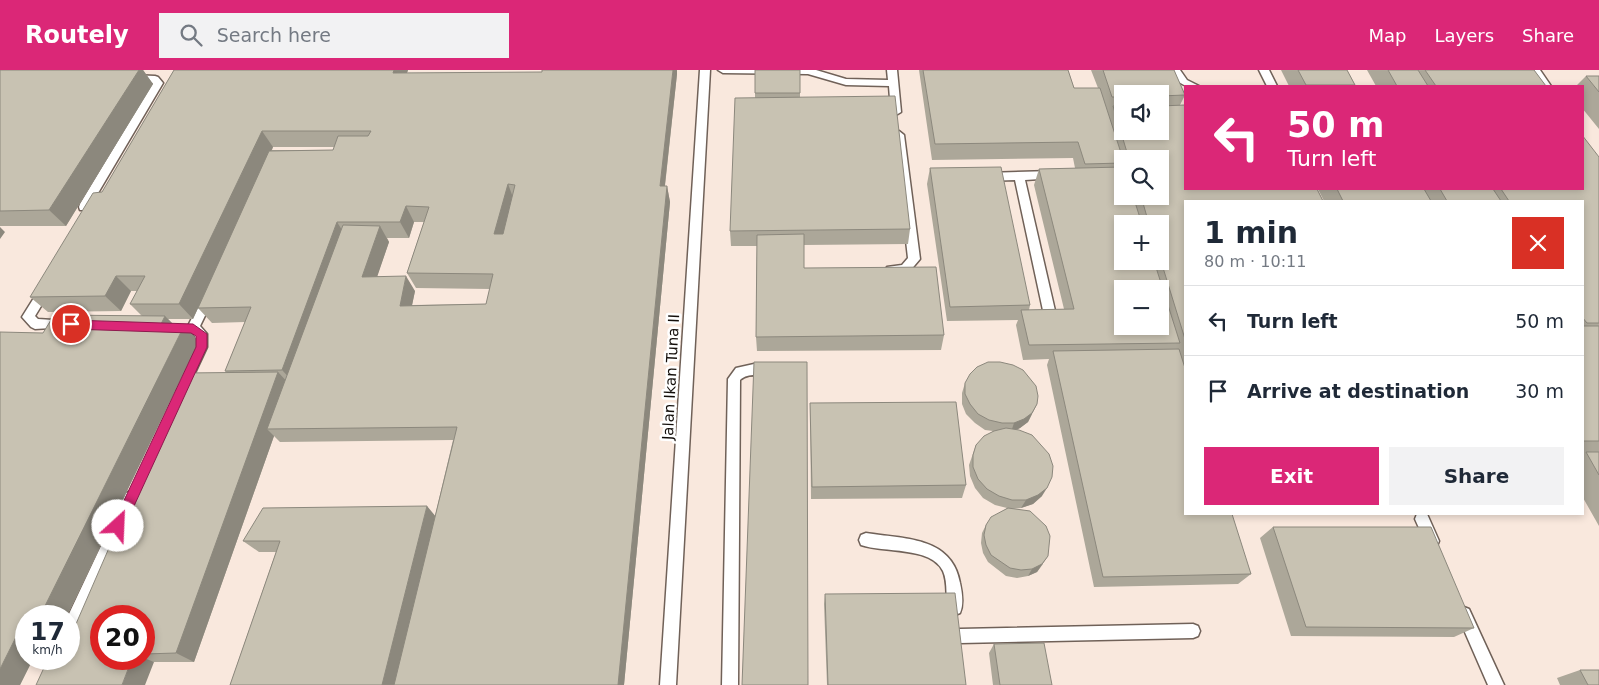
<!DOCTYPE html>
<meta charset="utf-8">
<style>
body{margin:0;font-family:"DejaVu Sans",sans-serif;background:#f2f2f3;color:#1f2937;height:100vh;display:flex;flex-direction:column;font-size:19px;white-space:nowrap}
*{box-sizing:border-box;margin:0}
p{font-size:16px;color:#747a83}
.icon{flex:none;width:28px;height:28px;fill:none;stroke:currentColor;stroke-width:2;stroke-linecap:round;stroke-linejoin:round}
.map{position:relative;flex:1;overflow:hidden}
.panel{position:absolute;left:1184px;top:130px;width:400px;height:315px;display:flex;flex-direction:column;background:#fff;border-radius:0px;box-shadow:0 2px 8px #0003}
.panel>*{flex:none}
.banner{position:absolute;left:1184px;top:15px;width:400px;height:105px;border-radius:0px;box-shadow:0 2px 8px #0003;background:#db2777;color:#fff;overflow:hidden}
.fabs{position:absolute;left:1114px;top:15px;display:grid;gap:10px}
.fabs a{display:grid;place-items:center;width:55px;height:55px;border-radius:0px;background:#fff;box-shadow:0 2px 8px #0003;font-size:25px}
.speed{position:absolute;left:15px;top:535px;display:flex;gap:10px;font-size:25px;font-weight:700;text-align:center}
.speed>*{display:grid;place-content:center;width:65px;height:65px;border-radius:50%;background:#fff;box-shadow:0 2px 8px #0003;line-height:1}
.speed small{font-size:12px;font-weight:400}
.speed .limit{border:8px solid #d22;background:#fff;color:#111}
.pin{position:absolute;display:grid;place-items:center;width:42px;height:42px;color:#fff;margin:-21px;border:2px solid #fff;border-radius:50%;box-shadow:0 1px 5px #0007}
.me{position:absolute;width:55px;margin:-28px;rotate:25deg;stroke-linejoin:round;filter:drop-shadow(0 0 4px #0008)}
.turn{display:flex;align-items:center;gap:18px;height:105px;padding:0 20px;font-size:22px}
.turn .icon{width:65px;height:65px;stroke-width:2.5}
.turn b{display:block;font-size:35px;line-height:42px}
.round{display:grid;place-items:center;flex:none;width:52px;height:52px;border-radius:0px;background:#f2f2f3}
.headline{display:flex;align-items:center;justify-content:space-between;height:85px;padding:0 20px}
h1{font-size:30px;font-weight:700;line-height:38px}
.action{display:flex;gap:10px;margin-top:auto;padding:10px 20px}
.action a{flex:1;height:58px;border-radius:0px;background:#db2777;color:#fff;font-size:20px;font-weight:700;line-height:58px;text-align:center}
.action a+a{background:#f2f2f3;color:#1f2937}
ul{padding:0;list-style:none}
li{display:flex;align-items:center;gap:15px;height:70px;padding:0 20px;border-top:1px solid #e0e1e3}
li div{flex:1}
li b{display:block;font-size:19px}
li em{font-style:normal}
header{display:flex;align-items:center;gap:30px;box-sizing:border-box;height:70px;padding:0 25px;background:#db2777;color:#fff}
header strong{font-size:24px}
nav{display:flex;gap:28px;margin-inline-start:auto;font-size:18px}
.search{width:350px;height:45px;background:#f2f2f3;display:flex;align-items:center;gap:12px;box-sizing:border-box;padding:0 18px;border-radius:0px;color:#747a83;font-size:19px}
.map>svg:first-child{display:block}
</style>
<header>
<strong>Routely</strong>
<div class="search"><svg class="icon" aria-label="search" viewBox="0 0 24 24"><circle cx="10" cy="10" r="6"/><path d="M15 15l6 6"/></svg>Search here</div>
<nav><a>Map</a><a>Layers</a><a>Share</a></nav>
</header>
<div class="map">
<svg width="1599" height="615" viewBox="0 0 1599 615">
<rect width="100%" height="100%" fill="#f9e8dd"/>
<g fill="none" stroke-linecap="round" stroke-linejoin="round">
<defs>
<path id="service" d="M700 0H710L676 615H660Z
M718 0H816L846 9 888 10 887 0H897L901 42 896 45 891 42 889 16 846 15 808 4 723 3Z
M1170 0H1180L1187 10 1199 16C1181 17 1180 14 1170 0Z
M1259 0H1269L1277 16H1267Z
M1530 0H1540L1551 16H1541Z
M132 5 155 6 158 7 163 13 88 140H80L79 137 80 134 153 13 129 10 127 8Z
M899 61 904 65 920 189 909 202 887 203 885 200 887 197 902 195 908 188 894 65Z
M1052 101 1057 105 1056 108 1025 110 1056 245 1054 248H1046L1044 245 1015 110 986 111 981 107 986 103Z
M46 213 52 218 35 246 38 249 68 251 70 254 68 257 35 259 31 257 22 247 42 215Z
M208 222 212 224 214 227 200 256 207 264V277L186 322 182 323 178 322 176 318 195 277V266L187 258 204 224Z
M754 294 773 296 775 300 773 304C762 308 750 301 740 310L738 615H722L728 309 736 298Z
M131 421 136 423 138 427 74 566 69 568 68 546 126 423Z
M1417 444H1427L1439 471 1437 476 1432 478 1427 476 1415 449Z
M866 463C903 469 952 466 960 513 962 522 964 534 960 543L955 545 950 543C944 530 949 514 943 501 931 476 883 483 861 475L859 470 861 465Z
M1464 537 1469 539 1504 615H1488L1457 544 1459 539Z
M1193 554 1198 556 1200 561 1198 566 1193 568 960 573 955 571 953 566 955 561 960 559Z"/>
</defs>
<!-- service casing -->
<use href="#service" stroke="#706158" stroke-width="3"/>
<!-- service -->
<use href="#service" fill="#fff" fill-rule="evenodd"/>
</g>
<!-- wall -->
<path fill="#aca799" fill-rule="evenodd" d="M0 0H143L153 14 66 156H0Z
M174 0H408L407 3 677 4 665 116H667L670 132 624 615H230L276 482H259L243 471 435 446 453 370 280 372 274 366 194 592H154L69 589 227 303 225 301 245 252 212 253 198 238 193 249H168L175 256 199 271 67 546H26V589H33L20 615H0L43 263 142 246 130 234 137 221H131L121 241 48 242 30 227 102 122ZM273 77H334L333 80H272ZM414 152H424L407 203 416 218 490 219 486 234 412 235 415 221 377 206 389 172 387 168H409ZM144 546V589H101Z
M800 0V27L910 159 908 174 804 175V198L944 265 941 280 757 281 756 267 757 176H731L730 161 755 28V23Z
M919 0H1068L1074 18H1098L1091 0H1174L1185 25 1180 35 1185 131V444L1251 504 1238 514 1094 517 1047 295 1049 289 1023 290 1016 255 1018 250 947 251 927 114 930 98 1030 235 1029 240 1064 239 1034 115 1039 99 1075 98 1073 88 932 90ZM1122 24H1160V61H1122ZM1122 89H1160V126H1122ZM1122 154H1160V191H1122Z
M1281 0H1347L1355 15 1354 16H1289Z
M1367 0H1534L1546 16H1376Z
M1586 6H1599V59L1582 38V16H1576Z
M1599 87V456L1582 426V131H1324L1318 119H1582Z
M965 313 1032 344 1028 352 1020 358 1017 360 1042 426 1033 434 1021 438 1012 439 1043 494 1037 502 1028 506 1017 508 1006 506 988 492 983 483 981 473 982 463 986 455 1007 438 995 435 983 428 975 418 970 406 969 395 976 375 993 361 985 360 975 353 966 344 962 334V323Z
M810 333 966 415 962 428 811 429Z
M1273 457 1474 558 1454 567 1291 566 1260 468Z
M825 524 966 615H827L824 534Z
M994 574 1052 615H993L989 583Z
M1580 600 1599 615H1560L1557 608Z"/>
<!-- shaded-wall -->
<path fill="#8c887d" d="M139 0H143L153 14 66 156 49 140Z
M394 0H408L401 19 393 3Z
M673 0H677V4L663 132 660 116Z
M262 61 273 77 193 249 179 234Z
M508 114 514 130 501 180 494 164Z
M667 116 670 132 624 615H618Z
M406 136 414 152 409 168 400 152Z
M337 152 347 168 295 314 282 300Z
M380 156 389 172 372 222 362 207Z
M0 157 5 162 0 169Z
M116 206 131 221 121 241 105 226Z
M406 206 415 221 409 250 400 236Z
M165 246 180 261 160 256Z
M184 256 199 271 67 546H47L41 544Z
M278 302 291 316 267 359 274 366 194 592 176 583Z
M1037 334 1028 352 1020 358 1011 362 1014 353Z
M1047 418 1042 426 1033 434 1021 438 1026 430Z
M427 436 437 448 397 615H382Z
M1048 486 1037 502 1028 506 1032 499Z
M28 543 35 546H27Z
M26 547V589H33L20 615H0V599Z
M144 588 154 592 145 615H122L132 589H144Z"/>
<!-- building -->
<path fill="#c8c2b2" stroke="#8c887d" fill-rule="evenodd" d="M0 0H139L49 140 0 141Z
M174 0H394L393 3 542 2V0H673L660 116H667L618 615H394L457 357 267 359 343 155 380 156 362 207 406 206 400 236 486 234 493 204 407 203 429 137 406 136 400 152H337L282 300 225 301 251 237 198 238 269 81 333 80 338 66H368L371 61H262L179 234H130L145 206H116L105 226 30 227 93 123 102 122ZM508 114 515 115 503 164H494Z
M755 0H800V23H755Z
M923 0H1068L1074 18H1100L1123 89 1122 93 1085 94 1078 72 935 74Z
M1103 0H1174L1185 25 1160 26V24H1122V27H1112Z
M1298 0H1347L1355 15H1306Z
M1388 0H1418L1428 16H1397Z
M1425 0H1534L1546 16H1436Z
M1586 6H1599V22Z
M895 26 910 159 730 161 735 28Z
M1185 35V119H1317L1323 131H1185V269L1160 188V154H1149L1141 126H1160V89H1129L1113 36H1122V61H1160V36Z
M1582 65 1599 87V253H1587L1582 247V131H1509L1501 119H1582Z
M1001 97 1030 235 950 237 930 98Z
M1122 97V126H1133L1142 154H1122V191H1154L1180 273 1029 275 1021 240 1074 239 1039 99ZM1122 219H1160V256H1122Z
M1337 119H1424L1431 131H1343Z
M1440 119H1493L1501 131H1447Z
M804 164V198L936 197 944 265 756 267 757 165Z
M54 245 165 246 160 256H184L41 544 28 543 0 599V262L43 263Z
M1582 256H1599V371H1582Z
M1179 279 1185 298V444H1232L1251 504 1103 507 1053 281Z
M754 292H807L808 615H742Z
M988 292H1000L1013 295 1023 300 1036 316 1038 326 1037 334 1032 343 1024 349 1014 353H1002L989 350 978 344 970 334 965 324V313L970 304 977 297Z
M278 302 176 583 144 584V546H101V589H132L122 615H36L48 589H69V570L185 303Z
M956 332 966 415 812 417 810 333Z
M1006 358 1019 360 1032 365 1049 384 1053 396 1052 407 1047 418 1038 425 1026 430H1012L999 426 987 419 978 409 973 397V385L976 375 984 366 994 361Z
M1586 382H1599V405Z
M427 436 382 615H230L280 471H243L263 438Z
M1008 438 1030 441 1046 456 1050 466 1048 486 1042 494 1032 499 1021 500 1010 498 991 485 986 475 984 465 986 455 991 447Z
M1273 457H1431L1474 558 1306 557Z
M955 523 966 615H828L825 524Z
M1044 573 1052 615H1000L994 574Z
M1580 600H1599V615H1588Z"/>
<!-- route -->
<path fill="#db2777" stroke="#8e194d" d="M71 250 193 254 207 264V277L123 460 118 462 114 460 112 456 196 277V266L191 263 71 259 65 254Z"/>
<g text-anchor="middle" stroke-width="5" stroke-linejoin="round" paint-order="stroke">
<!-- street labels -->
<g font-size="15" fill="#130e0a" stroke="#fff">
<text transform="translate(671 307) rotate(-87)" y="5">Jalan Ikan Tuna II</text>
</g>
</g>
</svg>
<div class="fabs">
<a><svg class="icon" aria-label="sound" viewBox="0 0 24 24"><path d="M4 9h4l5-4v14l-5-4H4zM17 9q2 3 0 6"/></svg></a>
<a><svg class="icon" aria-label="search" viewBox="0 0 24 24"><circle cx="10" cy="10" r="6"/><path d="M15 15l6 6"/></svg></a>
<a>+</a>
<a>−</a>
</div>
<div class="speed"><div>17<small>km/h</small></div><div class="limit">20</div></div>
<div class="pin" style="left:71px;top:254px;background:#d93025"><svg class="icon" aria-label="arrive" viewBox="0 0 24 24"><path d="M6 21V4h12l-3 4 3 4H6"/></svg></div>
<svg class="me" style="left:118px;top:456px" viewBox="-20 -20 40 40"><circle r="19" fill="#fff"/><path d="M0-13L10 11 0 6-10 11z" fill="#db2777"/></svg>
<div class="banner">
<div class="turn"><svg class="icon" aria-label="left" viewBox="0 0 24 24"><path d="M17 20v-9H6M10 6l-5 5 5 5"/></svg><div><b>50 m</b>Turn left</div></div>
</div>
<section class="panel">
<div class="headline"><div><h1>1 min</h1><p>80 m · 10:11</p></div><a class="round" style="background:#d93025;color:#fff"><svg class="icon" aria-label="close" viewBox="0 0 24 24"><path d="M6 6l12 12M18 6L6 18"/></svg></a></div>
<ul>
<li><svg class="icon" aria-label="left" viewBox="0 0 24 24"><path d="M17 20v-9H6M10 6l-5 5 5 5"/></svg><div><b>Turn left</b></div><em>50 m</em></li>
<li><svg class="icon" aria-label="arrive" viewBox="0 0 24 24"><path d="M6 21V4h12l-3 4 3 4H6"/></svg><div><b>Arrive at destination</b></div><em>30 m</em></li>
</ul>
<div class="action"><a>Exit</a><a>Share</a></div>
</section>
</div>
